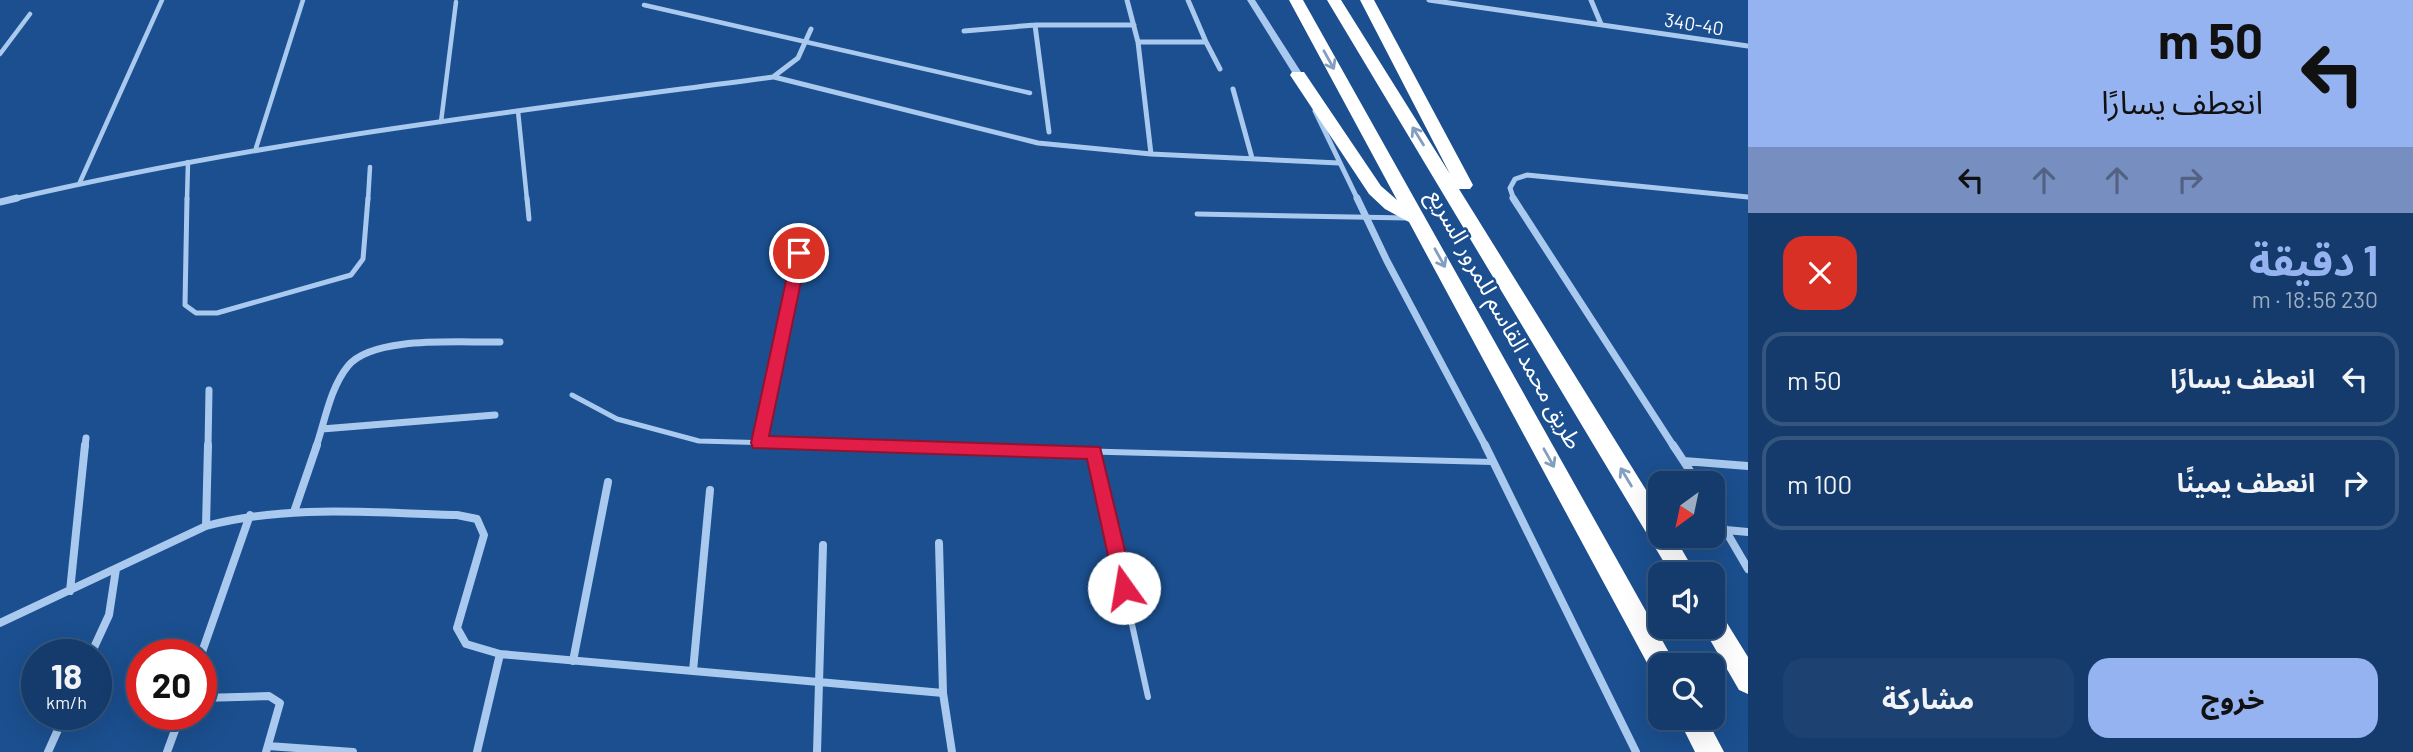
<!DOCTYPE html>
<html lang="ar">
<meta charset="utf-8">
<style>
body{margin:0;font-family:Barlow,"Noto Sans Arabic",sans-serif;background:#1d4271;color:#f1f3f6;direction:rtl;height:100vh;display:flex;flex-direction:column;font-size:26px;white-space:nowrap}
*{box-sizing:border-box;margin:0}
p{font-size:23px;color:#9dadc1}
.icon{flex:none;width:38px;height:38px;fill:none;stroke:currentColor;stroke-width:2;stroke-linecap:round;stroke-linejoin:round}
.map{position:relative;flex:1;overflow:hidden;direction:ltr}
.sheet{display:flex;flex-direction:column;background:#143b6b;width:665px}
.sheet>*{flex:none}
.hud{background:#95b2f1;color:#111;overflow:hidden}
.needle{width:46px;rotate:213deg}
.buttons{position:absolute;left:1648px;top:471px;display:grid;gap:14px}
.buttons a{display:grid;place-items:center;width:77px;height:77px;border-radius:14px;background:#143b6b;box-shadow:0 7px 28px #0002,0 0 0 2px #33557e;font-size:35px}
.speed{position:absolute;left:21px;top:639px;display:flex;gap:14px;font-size:35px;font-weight:700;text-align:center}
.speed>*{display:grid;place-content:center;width:91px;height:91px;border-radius:50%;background:#143b6b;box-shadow:0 7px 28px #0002,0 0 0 2px #33557e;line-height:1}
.speed small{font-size:18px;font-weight:400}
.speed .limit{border:10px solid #d22;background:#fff;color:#111}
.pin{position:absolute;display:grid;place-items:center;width:60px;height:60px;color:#fff;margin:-30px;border:4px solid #fff;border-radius:50%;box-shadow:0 2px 7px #0007}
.me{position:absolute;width:77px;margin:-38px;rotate:347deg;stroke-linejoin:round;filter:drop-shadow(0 0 5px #0008)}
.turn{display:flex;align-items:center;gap:24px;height:147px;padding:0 35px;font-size:32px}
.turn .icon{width:91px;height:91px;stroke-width:2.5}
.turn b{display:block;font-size:49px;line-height:60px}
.lanes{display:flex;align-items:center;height:66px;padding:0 35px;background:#0003;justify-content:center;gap:35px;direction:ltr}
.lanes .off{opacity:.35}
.round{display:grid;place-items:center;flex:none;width:74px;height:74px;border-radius:21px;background:#1d4271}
.head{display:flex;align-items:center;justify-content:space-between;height:119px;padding:0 35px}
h1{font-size:42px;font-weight:700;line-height:52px;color:#95b2f1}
.button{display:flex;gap:14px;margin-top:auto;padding:14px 35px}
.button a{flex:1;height:80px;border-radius:21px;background:#95b2f1;color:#111;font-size:28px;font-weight:700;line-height:80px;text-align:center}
.button a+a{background:#1d4271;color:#f1f3f6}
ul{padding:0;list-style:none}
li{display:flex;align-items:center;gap:21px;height:94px;margin:0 14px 10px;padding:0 21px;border:4px solid #33557e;border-radius:21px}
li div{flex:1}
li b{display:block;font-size:26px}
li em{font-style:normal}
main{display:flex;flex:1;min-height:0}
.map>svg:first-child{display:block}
</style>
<main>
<section class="sheet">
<div class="hud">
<div class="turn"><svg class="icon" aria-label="left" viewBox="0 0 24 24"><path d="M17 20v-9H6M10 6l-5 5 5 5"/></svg><div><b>50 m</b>انعطف يسارًا</div></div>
<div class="lanes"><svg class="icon" aria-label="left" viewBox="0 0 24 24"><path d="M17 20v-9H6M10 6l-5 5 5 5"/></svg><svg class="icon off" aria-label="ahead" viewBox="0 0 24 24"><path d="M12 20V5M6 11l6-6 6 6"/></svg><svg class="icon off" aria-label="ahead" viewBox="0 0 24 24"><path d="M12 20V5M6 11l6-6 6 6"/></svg><svg class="icon off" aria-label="right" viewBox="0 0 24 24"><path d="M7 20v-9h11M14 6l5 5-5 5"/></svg></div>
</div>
<div class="head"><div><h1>1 دقيقة</h1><p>230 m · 18:56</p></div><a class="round" style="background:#d93025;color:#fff"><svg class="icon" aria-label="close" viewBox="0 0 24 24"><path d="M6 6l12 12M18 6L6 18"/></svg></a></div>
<ul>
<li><svg class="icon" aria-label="left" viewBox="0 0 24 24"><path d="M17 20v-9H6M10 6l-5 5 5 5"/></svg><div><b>انعطف يسارًا</b></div><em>50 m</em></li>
<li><svg class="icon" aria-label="right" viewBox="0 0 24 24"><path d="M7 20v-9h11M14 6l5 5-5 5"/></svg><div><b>انعطف يمينًا</b></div><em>100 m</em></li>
</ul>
<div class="button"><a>خروج</a><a>مشاركة</a></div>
</section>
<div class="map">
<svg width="1748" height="752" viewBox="0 0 1748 752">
<rect width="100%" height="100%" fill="#1b4f8f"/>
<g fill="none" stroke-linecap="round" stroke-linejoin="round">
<!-- service-far2 -->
<path stroke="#a9c9ee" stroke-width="4.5" d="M644 5 1030 93
M0 54 30 14
M518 111 527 200
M441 122 456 2
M256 148 303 0
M80 182 162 0
M187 200 188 162
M368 200 370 167"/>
<!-- service-far1 -->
<path stroke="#a9c9ee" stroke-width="5" d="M187 198 185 305 196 313H217L351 275 363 259 368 198
M527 198 529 219
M1197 214 1408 218
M572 395 617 419 699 441 910 447
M759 443 799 253"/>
<!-- service -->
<path stroke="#a9c9ee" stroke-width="6" d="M844 445 1492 462
M1094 452 1148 697"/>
<!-- minor-far2 -->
<path stroke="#a9c9ee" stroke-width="5" d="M1127 0 1138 42 1151 154
M1429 0 1748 46
M1591 0 1601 24
M964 31 1035 25
M1138 42H1206L1188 0
M1206 42 1220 69
M774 77 1038 143 1151 154 1339 163
M1233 89 1252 158
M1315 111 1358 200
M1049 132 1035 25H1134
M9 200C261 141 517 111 773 77L798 58 811 29
M1514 200 1510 188 1515 179 1527 175 1748 197"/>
<!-- minor-far1 -->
<path stroke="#a9c9ee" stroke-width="7" d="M1357 198 1387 261 1486 447
M1513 198 1674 447
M0 202 17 198
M322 429 495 415
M85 447 86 438
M208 447 209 390
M316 447C325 421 330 388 348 366 373 335 462 343 500 342"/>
<!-- minor -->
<path stroke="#a9c9ee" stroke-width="8" d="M1485 445 1636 752
M1673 445 1698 483
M1684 461 1748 466
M1713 509 1748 569
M294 512 317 445
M206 526 208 445
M1726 530 1748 532
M939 543 943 693 952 752
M70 591 85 445
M0 623 206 526C289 504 373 513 457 515L477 519 484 535 457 628 466 644 500 654 943 693
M91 654 109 615 116 569
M201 655 250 515
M573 661 608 482
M693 671 710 490
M201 698 269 696 280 703 266 752
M268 746 353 752
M48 752 65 714
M167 752 181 714
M477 752 500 654
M817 752 823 545"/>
<!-- tertiary -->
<path fill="#a9c9ee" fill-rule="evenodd" d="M1247 0H1255L1303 75 1301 77H1295Z"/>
<!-- motorway -->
<path fill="#fff" fill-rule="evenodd" d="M1289 0H1303L1671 656 1675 665H1661V677L1653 674 1409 222 1385 209 1369 194 1290 75 1292 72H1304L1381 186 1397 200Z
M1327 0H1341L1450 174 1360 0H1374L1473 185 1470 189H1459L1661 514V536H1674L1696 574H1671Z
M1713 611 1722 615 1748 657V694L1739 690 1702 626H1713Z
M1678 718H1706L1724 752H1695Z"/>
</g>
<!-- one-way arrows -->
<defs><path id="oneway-shaft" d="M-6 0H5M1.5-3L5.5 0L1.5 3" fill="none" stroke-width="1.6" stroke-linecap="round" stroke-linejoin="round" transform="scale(1.75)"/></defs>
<g stroke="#829ec1">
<use href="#oneway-shaft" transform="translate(1329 60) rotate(61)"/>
<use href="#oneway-shaft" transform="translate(1418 136) rotate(-122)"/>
<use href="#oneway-shaft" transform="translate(1440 258) rotate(61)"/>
<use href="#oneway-shaft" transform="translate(1549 458) rotate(61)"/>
<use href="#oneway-shaft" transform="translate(1626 477) rotate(-121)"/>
</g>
<!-- route -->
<path fill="#e11d48" stroke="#92132f" stroke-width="2" d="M799 248 807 253 769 436 1100 447 1134 588 1131 594 1124 597 1118 594 1115 588 1087 459 753 448 751 443 792 253Z"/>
<g text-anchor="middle" stroke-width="5" stroke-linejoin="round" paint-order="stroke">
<!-- far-street labels -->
<g font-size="19" fill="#fff" stroke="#1b4f8f">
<text transform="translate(1694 24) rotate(9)" y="7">340-40</text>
</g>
<!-- street labels -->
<g font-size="23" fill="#fff" stroke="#1b4f8f">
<text transform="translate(1505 319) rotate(61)" y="8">طريق محمد القاسم للمرور السريع</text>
</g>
</g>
</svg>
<div class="buttons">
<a><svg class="needle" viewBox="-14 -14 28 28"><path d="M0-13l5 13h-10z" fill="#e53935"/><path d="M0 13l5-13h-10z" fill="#9dadc1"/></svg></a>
<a><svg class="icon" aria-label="sound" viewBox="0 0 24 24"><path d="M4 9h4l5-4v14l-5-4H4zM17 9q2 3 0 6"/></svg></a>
<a><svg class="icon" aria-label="search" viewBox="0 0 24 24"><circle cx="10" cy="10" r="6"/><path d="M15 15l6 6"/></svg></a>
</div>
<div class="speed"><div>18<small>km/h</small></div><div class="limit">20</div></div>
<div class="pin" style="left:799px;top:253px;background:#d93025"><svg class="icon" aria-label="arrive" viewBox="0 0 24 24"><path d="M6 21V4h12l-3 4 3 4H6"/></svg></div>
<svg class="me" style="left:1124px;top:588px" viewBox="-20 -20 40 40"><circle r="19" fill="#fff"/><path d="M0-13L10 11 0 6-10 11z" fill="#e11d48"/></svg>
</div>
</main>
